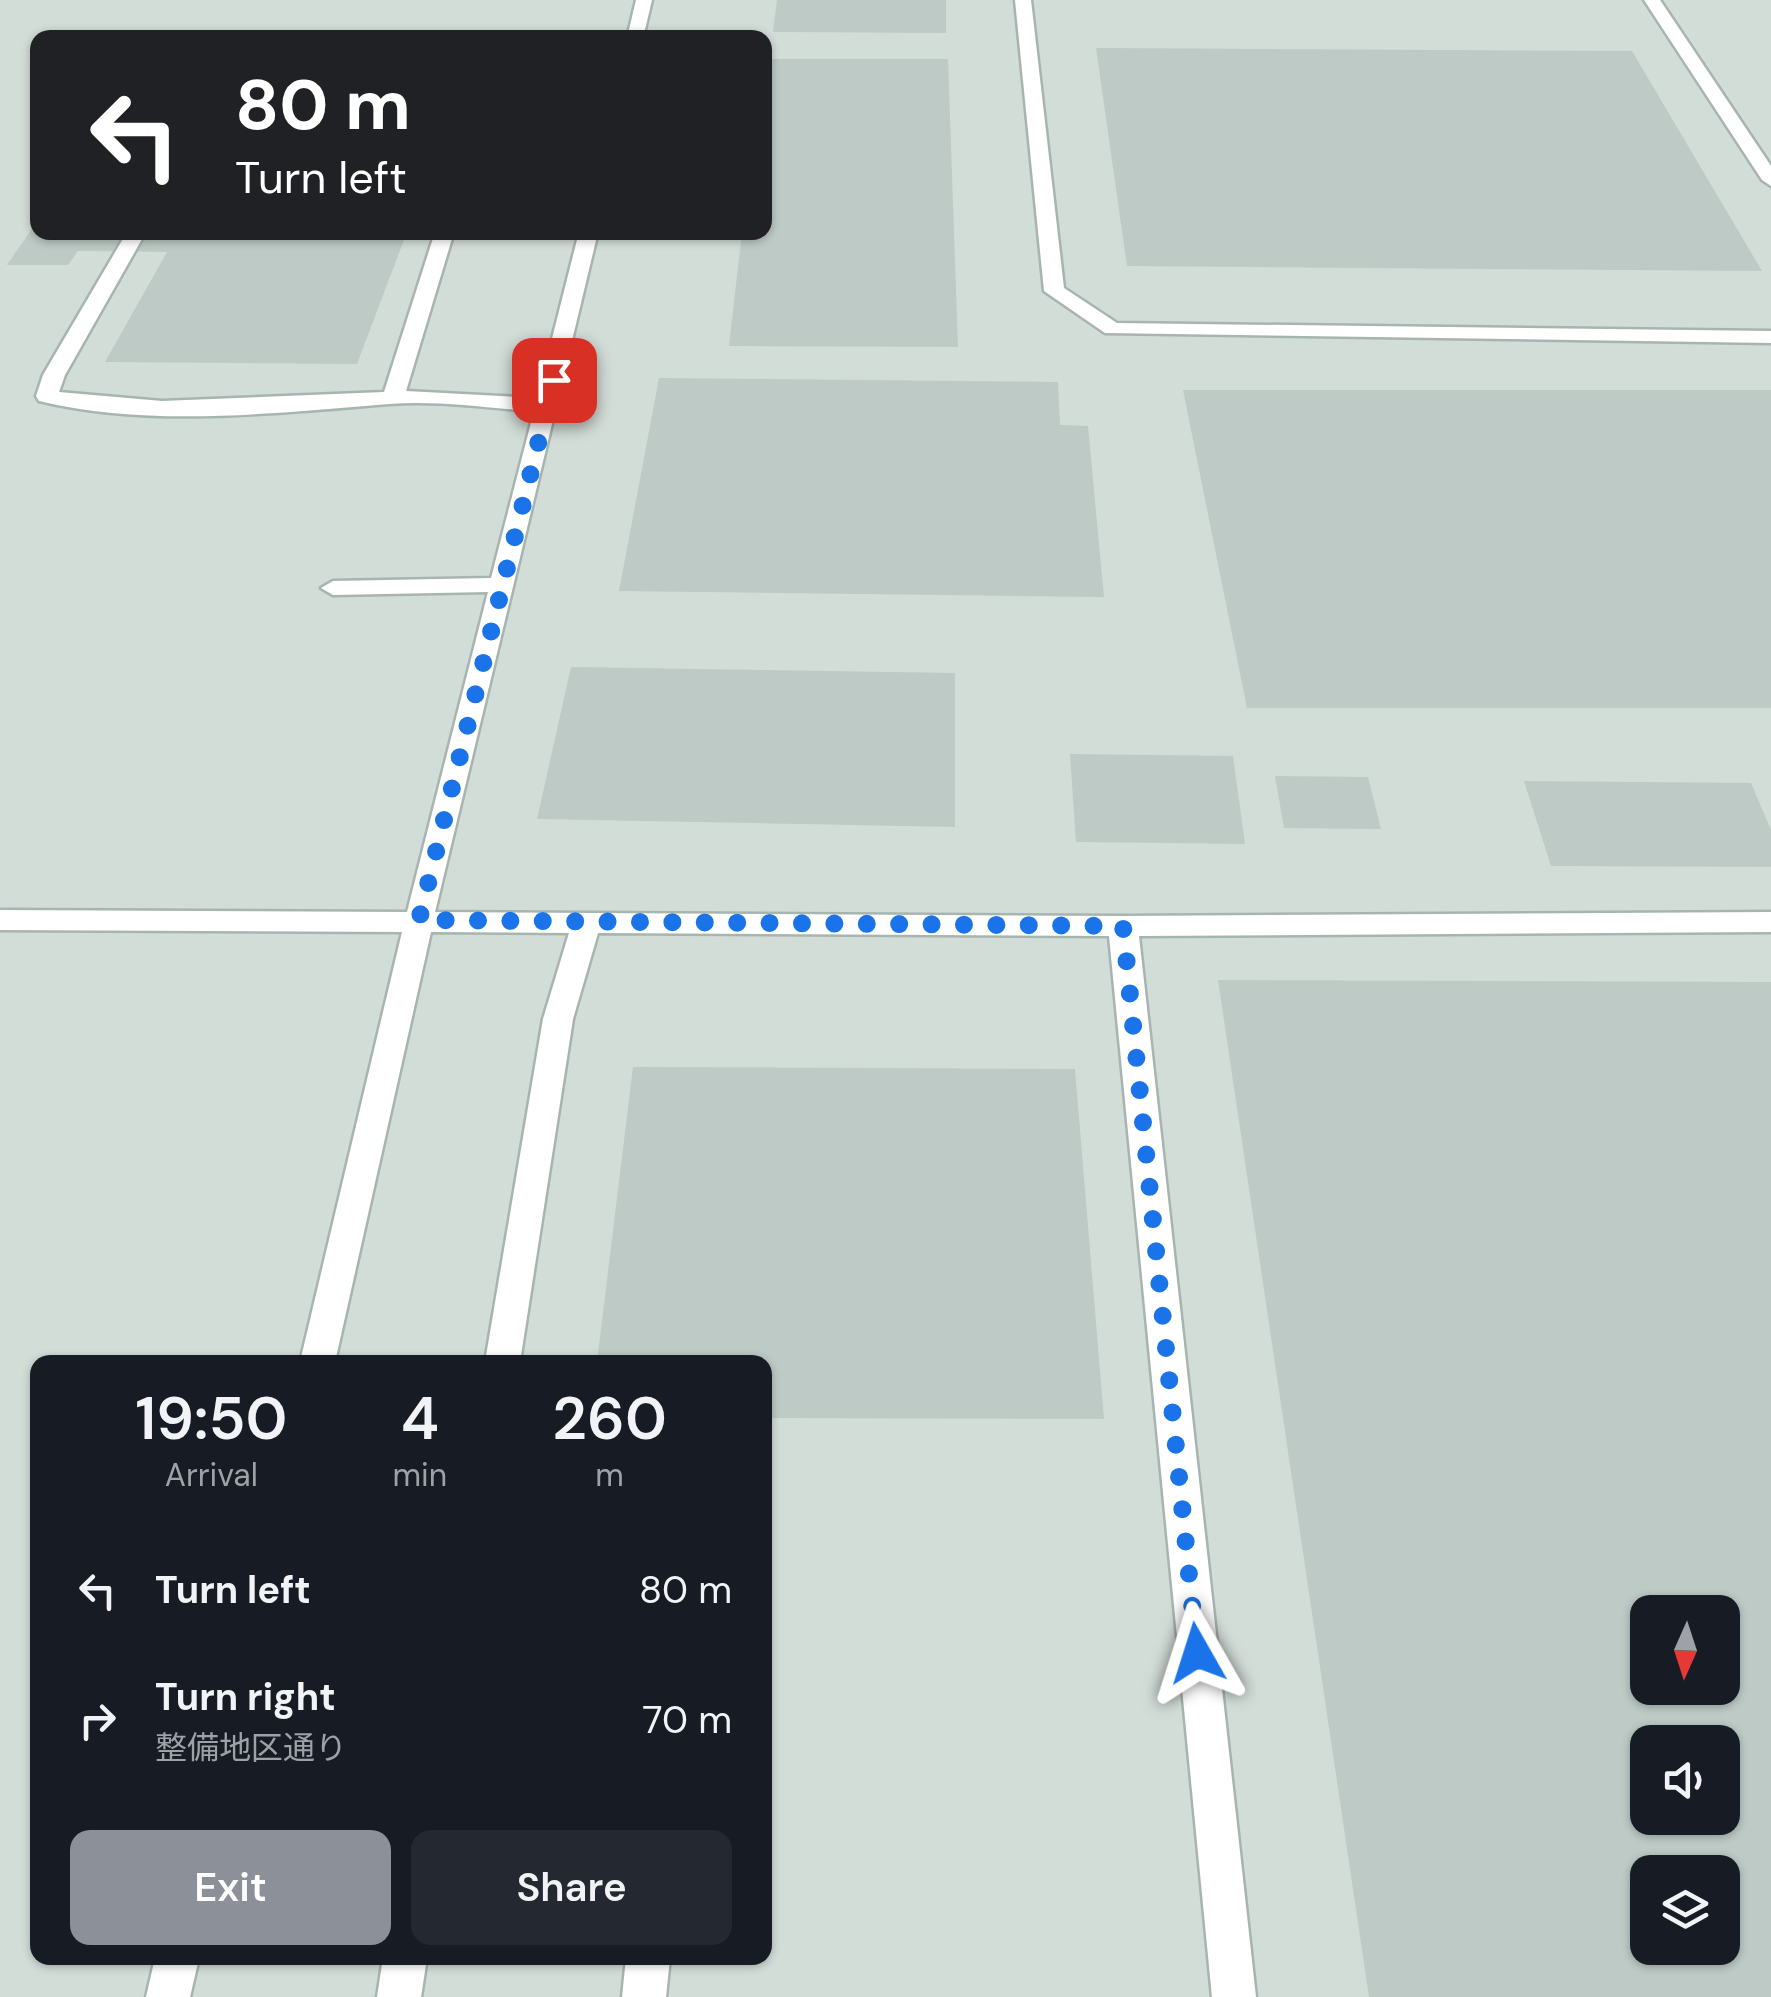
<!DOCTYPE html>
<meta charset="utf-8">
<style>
body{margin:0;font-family:"DM Sans","Noto Sans JP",sans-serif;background:#242831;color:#f1f3f6;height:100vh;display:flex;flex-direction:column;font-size:38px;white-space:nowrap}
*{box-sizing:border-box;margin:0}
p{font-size:32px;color:#9ea1a6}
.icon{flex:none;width:55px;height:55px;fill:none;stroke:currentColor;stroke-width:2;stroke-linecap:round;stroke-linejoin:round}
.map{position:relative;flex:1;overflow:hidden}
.sheet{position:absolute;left:30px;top:1355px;width:742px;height:610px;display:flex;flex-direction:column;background:#171b24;border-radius:20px;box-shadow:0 2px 8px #0004}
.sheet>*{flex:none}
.banner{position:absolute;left:30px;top:30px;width:742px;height:210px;border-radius:20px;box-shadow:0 2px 8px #0004;background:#202124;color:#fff;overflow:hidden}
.needle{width:65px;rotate:183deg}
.tools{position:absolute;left:1630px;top:1595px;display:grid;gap:20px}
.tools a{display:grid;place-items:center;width:110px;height:110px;border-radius:20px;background:#171b24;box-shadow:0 2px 8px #0004;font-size:50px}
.pin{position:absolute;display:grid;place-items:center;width:85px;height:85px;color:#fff;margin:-42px;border-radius:20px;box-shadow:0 5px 15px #0006}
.me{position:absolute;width:110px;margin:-55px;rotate:354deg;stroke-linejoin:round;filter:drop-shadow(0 0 8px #0008)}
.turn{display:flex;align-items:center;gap:35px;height:210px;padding:0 40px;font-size:45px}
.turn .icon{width:130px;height:130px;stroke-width:2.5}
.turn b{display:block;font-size:70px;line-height:85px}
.eta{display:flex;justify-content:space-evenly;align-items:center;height:170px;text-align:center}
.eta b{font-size:60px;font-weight:600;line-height:70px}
.cta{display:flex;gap:20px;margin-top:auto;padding:20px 40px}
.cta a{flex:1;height:115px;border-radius:20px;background:#8c9099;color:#fff;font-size:40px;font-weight:600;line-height:115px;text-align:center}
.cta a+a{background:#242831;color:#f1f3f6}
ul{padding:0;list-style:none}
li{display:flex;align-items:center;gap:30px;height:130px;padding:0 40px}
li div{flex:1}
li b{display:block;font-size:38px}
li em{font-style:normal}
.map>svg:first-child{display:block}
</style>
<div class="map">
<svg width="1771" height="1997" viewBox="0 0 1771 1997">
<rect width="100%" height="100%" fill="#e4ede9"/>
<!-- built -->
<path fill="#d3ddd8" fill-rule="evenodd" d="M0 0H1771V1997H0ZM38 38H765V232H38ZM38 1362H765V1958H38ZM1648 1612H1722V1688H1648ZM1648 1742H1722V1818H1648ZM1648 1872H1722V1948H1648Z"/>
<!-- building -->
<path fill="#bdcac5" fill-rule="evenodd" d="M777 0H946V33L773 32Z
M1096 48 1632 51 1762 271 1127 266Z
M765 59H948L958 347 729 346 742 232H765Z
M38 220V232H407L357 364 105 362 167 252 78 251 68 265H7Z
M659 378 1058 382 1060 425 1088 426 1104 597 619 591Z
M1183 390H1771V708H1247Z
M571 667 955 673V827L537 819Z
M1070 754 1233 756 1245 844 1076 842Z
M1275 776 1368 777 1381 829 1284 828Z
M1524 781 1751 783 1771 830V867L1551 866Z
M1218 980 1771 982V1997H1369ZM1648 1612H1722V1688H1648ZM1648 1742H1722V1818H1648ZM1648 1872H1722V1948H1648Z
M633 1067 1075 1069 1104 1419 765 1418V1362H597Z"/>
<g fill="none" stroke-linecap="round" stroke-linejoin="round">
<defs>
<path id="minor" d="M636 0H652L643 38H627Z
M1015 0H1031L1064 288 1117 323 1771 331V343L1105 333 1044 291Z
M1644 0H1660L1771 166V186L1762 180Z
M127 232H146L65 375 59 392 162 401 384 392 435 232H454L406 391 537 398 579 232H598L435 912 1123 916 1771 912V932L1139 936 1256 1997H1212L1109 936 598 933 573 1019 520 1362H485L543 1019 569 933 431 932 335 1362H300L402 932 0 930V910L407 912 488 592 333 595 321 588 333 581 491 578 534 411C487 408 436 400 389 404 275 413 151 428 39 401L36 396 43 375Z
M155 1958H199L190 1997H146Z
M383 1958H427L421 1997H377Z
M626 1958H670L666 1997H622Z"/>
</defs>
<!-- minor casing -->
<use href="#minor" stroke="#a7b5b0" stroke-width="5"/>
<!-- minor -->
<use href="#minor" fill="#fff" fill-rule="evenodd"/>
</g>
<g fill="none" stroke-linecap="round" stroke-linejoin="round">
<!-- route -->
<path stroke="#1a73e8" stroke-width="18" stroke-dasharray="0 32.4" d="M554 380 419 920 1123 926 1197 1653"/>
</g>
</svg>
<div class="tools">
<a><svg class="needle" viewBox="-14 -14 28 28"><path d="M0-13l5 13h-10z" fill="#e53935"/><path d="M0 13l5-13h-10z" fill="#9ea1a6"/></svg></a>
<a><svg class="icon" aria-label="sound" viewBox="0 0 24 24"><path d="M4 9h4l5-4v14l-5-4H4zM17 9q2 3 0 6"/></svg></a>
<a><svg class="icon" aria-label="layers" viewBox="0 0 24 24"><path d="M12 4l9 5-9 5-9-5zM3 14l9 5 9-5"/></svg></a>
</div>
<div class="pin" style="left:554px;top:380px;background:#d93025"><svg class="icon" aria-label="arrive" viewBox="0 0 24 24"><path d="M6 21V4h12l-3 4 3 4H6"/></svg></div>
<svg class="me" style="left:1197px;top:1653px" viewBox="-20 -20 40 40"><path d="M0-17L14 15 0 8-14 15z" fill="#1a73e8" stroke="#fff" stroke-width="4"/></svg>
<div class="banner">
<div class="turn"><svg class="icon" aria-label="left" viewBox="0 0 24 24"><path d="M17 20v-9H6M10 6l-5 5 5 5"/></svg><div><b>80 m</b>Turn left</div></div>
</div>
<section class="sheet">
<div class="eta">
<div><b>19:50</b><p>Arrival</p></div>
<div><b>4</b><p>min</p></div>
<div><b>260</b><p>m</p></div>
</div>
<ul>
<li><svg class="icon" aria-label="left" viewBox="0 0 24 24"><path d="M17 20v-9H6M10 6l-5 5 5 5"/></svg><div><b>Turn left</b></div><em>80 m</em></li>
<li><svg class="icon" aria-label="right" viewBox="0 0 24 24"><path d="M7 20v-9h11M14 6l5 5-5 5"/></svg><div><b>Turn right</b><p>整備地区通り</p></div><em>70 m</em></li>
</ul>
<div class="cta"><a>Exit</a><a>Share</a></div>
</section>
</div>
